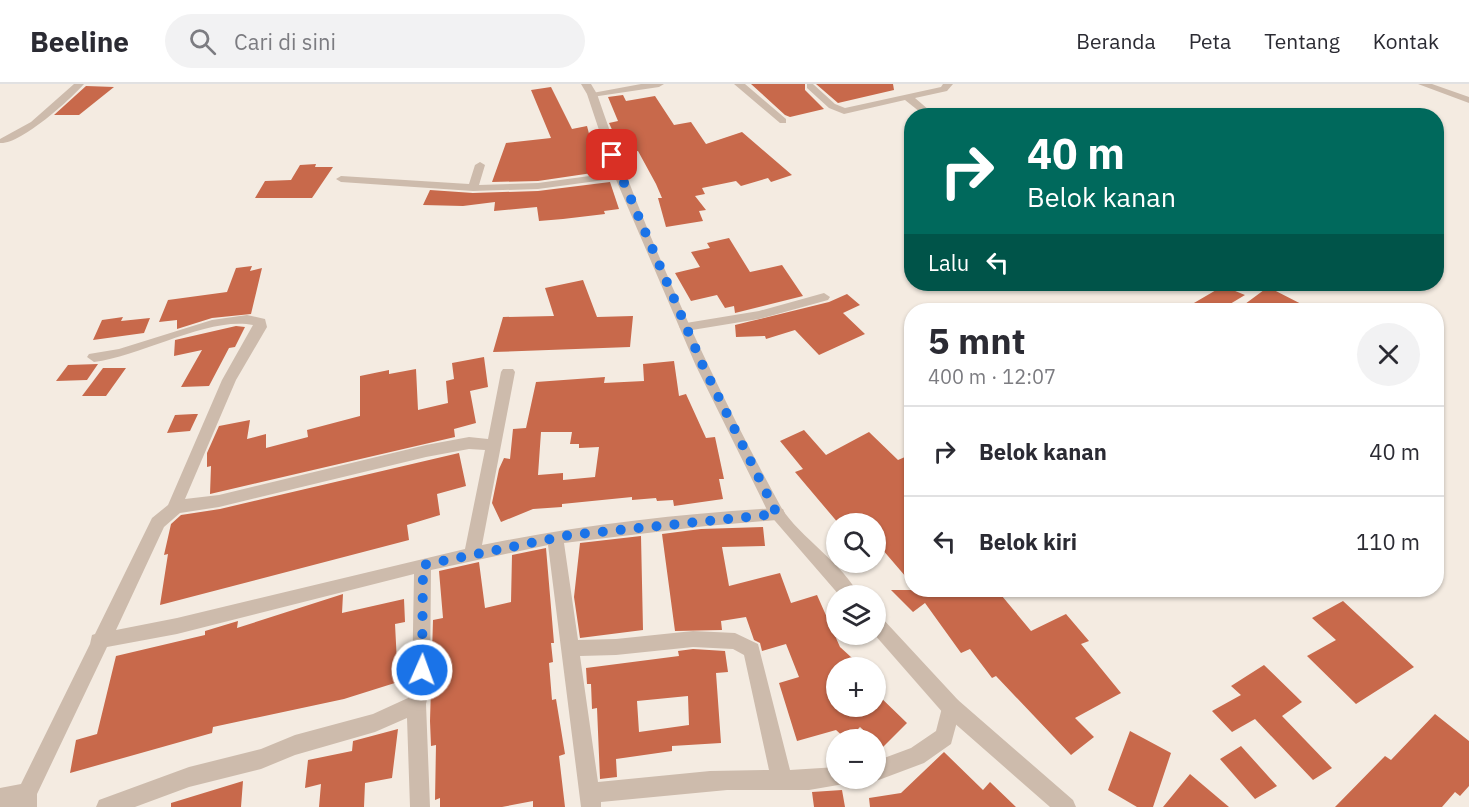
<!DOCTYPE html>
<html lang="id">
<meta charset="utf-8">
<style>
body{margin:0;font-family:"IBM Plex Sans",sans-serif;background:#f2f2f3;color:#2b2b33;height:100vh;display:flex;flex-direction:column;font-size:22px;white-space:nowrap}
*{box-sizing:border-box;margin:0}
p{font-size:20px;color:#7c7c81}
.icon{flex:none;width:33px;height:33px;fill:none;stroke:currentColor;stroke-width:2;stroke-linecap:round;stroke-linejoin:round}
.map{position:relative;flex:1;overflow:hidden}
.panel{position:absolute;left:904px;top:219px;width:540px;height:294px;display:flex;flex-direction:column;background:#fff;border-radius:24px;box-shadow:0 2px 4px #0004}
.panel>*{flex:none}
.guide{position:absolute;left:904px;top:24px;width:540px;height:183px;border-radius:24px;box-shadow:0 2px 4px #0004;background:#00695c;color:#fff;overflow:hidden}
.tools{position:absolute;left:826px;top:429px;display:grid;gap:12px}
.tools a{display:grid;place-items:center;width:60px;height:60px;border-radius:50%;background:#fff;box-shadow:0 2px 4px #0004;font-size:30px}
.pin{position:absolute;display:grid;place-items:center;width:51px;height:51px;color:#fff;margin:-26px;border-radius:12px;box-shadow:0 3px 9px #0006}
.me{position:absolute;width:66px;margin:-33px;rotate:2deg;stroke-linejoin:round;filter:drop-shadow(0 0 4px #0008)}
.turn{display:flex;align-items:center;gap:21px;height:126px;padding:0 24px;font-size:27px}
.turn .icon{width:78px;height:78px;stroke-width:2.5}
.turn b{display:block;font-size:42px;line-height:51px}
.then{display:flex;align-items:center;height:57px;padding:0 24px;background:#0003;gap:12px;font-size:22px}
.round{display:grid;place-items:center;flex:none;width:63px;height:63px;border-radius:32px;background:#f2f2f3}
.headline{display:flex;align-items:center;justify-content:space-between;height:102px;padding:0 24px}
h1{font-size:36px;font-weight:800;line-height:45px}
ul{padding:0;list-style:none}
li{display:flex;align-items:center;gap:18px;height:90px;padding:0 24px;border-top:2px solid #e1e1e2}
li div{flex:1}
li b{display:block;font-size:22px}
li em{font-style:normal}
header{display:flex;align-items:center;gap:36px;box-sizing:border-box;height:84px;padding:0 30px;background:#fff;border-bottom:2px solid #e1e1e2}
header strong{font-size:28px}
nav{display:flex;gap:33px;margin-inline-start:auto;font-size:21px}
.search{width:420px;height:54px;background:#f2f2f3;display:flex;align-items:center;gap:15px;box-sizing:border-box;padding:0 21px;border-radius:33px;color:#7c7c81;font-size:22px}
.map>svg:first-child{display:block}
</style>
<header>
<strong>Beeline</strong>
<div class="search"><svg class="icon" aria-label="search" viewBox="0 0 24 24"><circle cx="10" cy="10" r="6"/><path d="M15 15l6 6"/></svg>Cari di sini</div>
<nav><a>Beranda</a><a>Peta</a><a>Tentang</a><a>Kontak</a></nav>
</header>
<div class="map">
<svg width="1469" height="723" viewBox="0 0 1469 723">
<rect width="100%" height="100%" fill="#f4ebe1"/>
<!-- building -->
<path fill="#c8694b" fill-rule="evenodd" d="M751 0H805V6L824 25 790 33 785 31Z
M816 0H893L894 6 838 19Z
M86 2 114 3 79 31H54Z
M551 3 572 45 587 42 599 88 538 97 492 98 506 59 551 54 531 6Z
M623 11 626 17 655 12 674 41 691 38 706 60 742 48 792 91 771 98 768 94 741 102 736 97 702 104 705 110 695 112 706 126 699 127 703 137 666 143 658 114H662L656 100 638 67 623 70 609 39 618 37 608 13Z
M316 80 315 83H333L312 114H255L265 97 291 96 300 81Z
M610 98 619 125 604 127 605 130 563 135 539 137 537 123 494 127 495 118 463 122 423 121 430 106 473 109 538 107Z
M729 154 750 188 782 181 803 212 735 229 734 222 725 224 717 211 691 217 675 189 700 183 691 168 710 164 707 159Z
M252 182 250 187 262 184 251 230 212 234 177 245V236L159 238 168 216 227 208 236 184Z
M583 196 597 233 633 232 630 263 493 268 503 233 554 232 545 204Z
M1223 202 1245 211 1220 226H1182Z
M1268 203 1313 226H1258L1245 220Z
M847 210 860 221 843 229 865 250 819 271 795 246 766 255 765 252 736 253 735 241 829 218Z
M123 233 121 237 150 234 144 249 93 256 102 236Z
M236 242 245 243 235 263 229 264 209 302 181 303 202 266 174 272 175 256Z
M484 273 488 303 470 307 476 339 454 345 455 353 210 410 211 382 207 383V369L219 342 250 336 247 355 266 350V364L308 353 307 346 360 332V292L389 286V290L416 285 418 326 448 319 446 297 454 295 452 279Z
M674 277 679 312 686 310 706 354 715 353 724 395H719L723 415 674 422 673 416 657 417 656 414 632 416V413L562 420V423L533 425 501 438 492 419 499 385 504 374 510 375 513 345 526 344 536 298 605 293 604 299 644 297 643 280ZM541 348H572L570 360H579V364L599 363 595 393 563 396V389L538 391Z
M98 280 87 296 56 297 68 281Z
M103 284H126L106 312H82Z
M194 330H198L190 347 167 349 175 331Z
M804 346 826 371 869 348 898 376 912 370V500L876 458V440H839L795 388 803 385 780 357Z
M459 369 466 402 437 410 440 431 407 441 409 456 160 521 168 470 164 471 171 440 181 431 220 425Z
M763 443 765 462 722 463 729 502 780 489 791 519 817 511 840 563 863 584H837V622H876V609L907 639 882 664 860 643 847 656 836 646 797 657 779 599 799 593 786 560 762 567 760 559 754 556 746 533 721 537 722 546 675 547 662 450 701 445Z
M641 452 643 546 580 554 574 513 580 459Z
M546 464 554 559H551L553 578 549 579 552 616 556 615 565 670 559 672 565 723H533V717L502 723H440V714L435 716 436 661 431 662 430 637 433 536 443 534 439 487 479 478 485 524 511 518 512 471Z
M891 506H997L1031 547 1066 530 1089 557 1081 560 1121 609 1075 634 1094 653 1071 671 996 592 992 594 970 565 961 569 925 519 913 528Z
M343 510 342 529 404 515 405 538 395 540 398 598 344 615 213 643 212 649 70 689 76 656 97 650 116 572 205 551V547L238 537 237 544Z
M1343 517 1414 583 1356 620 1307 572 1336 556 1312 534Z
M693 565 725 567 728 588 716 589 721 659 672 662V667L616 675 617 693 600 695 597 624 592 625 591 600H587L586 584 679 572 678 567ZM688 612 689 641 639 648 637 617Z
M1264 581 1302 618 1282 632 1332 684 1313 696 1255 635 1232 648 1212 627 1241 611 1231 602Z
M1435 630 1469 657V702L1460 712 1455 708 1442 723H1335L1385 672 1391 676Z
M398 645 392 694 365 699 364 723H319L321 700 305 704 308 676 352 667 353 657Z
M1130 647 1171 669 1153 723H1137L1108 706Z
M1241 662 1277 702 1255 715 1220 675Z
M944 668 983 706 990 698 1016 723H870L869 714 901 709Z
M1190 690 1229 723H1163Z
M243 697 241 723H171V719Z
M842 706 845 723H814L812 708Z"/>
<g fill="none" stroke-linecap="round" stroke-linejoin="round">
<!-- minor -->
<path fill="#cdbbac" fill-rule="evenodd" d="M74 0H84C70 16 20 61 0 59V55L31 38Z
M641 0H664L659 3 592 13 587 10Z
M734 0H745L786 35V39H780Z
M807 0H813L835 20 845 24 941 3 943 0H953L947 7 915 14 936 32H925L905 16 844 30 829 24 807 4Z
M1418 0H1432L1469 13V19Z
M480 78 485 81 479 101 538 99 619 88 624 91 619 94 538 105 473 107 341 98 336 95 341 92 469 100 475 81Z
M824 209 830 213 828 216 759 235 686 247 679 243 686 239 759 227Z
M247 231 265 235 267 243 236 296 185 415 219 411 426 361 469 353 488 355 501 288 503 285H513L515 288 482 461C580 441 678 430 777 424L783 425 785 430 783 435 777 436 706 442 564 459 578 556 616 555 693 547 735 549 758 560 790 686 837 683V694H847L844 700 809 706H727L601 718V723H581L548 461 431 486 430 602 426 620 430 723H410L407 634 375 648 295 671 261 685 189 703 135 723H96L99 716 189 683 261 665 295 651 373 630 408 614 412 602 414 490 177 550 107 563 37 710V723H0V704L21 700 90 560 92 551 95 550 152 434 168 421 222 296 253 241C209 232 142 272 94 278L87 273 89 270 119 265 212 236ZM469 365 485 366 465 465 177 534 116 546 164 443 180 429 219 423 426 373ZM693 563 733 565 744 571 769 686 710 687 598 698 580 572 616 571Z
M951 614 958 616 961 623 951 660 924 679 876 697 870 694H876V677L911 664 936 647 944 616Z"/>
<!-- tertiary -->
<path fill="#cdbbac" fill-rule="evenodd" d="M581 0H591L597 10C644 149 710 294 781 423 798 452 845 481 859 512H840L769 430 696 282 614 91 587 10Z
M876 532 882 534 958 616 1073 716 1076 723H1050L944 630 874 550H876Z"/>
</g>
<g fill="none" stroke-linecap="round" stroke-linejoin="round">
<!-- route -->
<path stroke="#1a73e8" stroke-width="10" stroke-dasharray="0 18" d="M422 586 423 481 570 451 777 430 703 282 612 71"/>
</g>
</svg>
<div class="tools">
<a><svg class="icon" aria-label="search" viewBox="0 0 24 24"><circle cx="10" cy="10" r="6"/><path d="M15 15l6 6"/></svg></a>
<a><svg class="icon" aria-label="layers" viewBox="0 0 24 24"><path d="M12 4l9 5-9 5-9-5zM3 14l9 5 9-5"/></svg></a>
<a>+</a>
<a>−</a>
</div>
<div class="pin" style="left:612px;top:71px;background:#d93025"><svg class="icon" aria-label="arrive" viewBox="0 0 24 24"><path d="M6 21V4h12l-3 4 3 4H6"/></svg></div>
<svg class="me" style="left:422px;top:586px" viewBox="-20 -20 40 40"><circle r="17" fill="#1a73e8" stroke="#fff" stroke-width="3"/><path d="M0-11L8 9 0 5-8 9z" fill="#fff"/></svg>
<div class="guide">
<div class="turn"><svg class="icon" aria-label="right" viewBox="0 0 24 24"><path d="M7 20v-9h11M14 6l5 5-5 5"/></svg><div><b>40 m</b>Belok kanan</div></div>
<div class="then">Lalu<svg class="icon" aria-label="left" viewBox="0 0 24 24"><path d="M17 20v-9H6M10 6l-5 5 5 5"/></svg></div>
</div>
<section class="panel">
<div class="headline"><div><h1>5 mnt</h1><p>400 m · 12:07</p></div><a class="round"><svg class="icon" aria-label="close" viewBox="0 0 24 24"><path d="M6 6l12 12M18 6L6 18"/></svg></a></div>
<ul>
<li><svg class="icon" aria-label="right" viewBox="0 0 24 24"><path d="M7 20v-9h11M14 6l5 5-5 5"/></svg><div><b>Belok kanan</b></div><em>40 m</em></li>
<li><svg class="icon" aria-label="left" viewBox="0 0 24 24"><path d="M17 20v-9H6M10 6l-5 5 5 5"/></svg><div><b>Belok kiri</b></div><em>110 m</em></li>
</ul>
</section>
</div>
